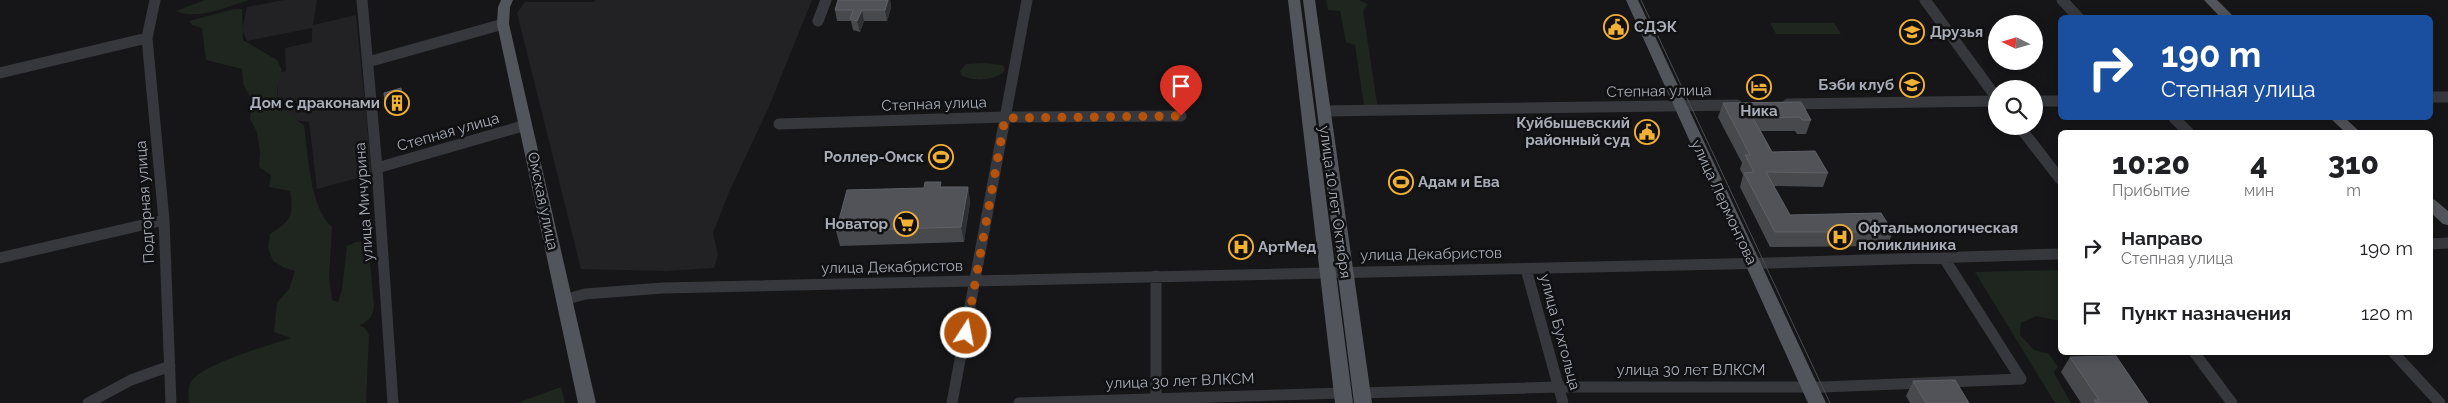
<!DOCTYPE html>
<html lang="ru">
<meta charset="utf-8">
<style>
body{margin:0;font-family:Raleway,sans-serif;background:#f2f2f2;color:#202124;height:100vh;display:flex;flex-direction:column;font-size:19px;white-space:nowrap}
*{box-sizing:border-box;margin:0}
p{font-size:16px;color:#757577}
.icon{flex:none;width:28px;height:28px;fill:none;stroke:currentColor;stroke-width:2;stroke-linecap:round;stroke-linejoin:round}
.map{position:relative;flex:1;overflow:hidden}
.panel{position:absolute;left:2058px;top:130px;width:375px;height:225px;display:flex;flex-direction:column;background:#fff;border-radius:8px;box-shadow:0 2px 12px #0003}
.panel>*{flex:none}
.top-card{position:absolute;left:2058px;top:15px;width:375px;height:105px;border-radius:8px;box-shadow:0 2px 12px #0003;background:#1a4fa0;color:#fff;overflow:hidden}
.needle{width:32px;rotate:275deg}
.tools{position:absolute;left:1988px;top:15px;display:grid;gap:10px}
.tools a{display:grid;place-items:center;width:55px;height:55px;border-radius:50%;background:#fff;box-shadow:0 2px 12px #0003;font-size:25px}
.pin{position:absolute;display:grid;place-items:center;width:42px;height:42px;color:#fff;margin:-51px -21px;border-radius:50% 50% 50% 0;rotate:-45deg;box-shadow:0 0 5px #0007}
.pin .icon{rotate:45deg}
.me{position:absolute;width:55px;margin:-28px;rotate:11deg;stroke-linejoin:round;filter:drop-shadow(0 0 4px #0008)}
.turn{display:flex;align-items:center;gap:18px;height:105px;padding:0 20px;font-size:22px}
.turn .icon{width:65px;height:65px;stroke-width:2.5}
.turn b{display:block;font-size:35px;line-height:42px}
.eta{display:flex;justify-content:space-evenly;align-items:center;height:85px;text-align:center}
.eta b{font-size:30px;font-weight:800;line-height:35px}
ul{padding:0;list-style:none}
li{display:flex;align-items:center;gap:15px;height:65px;padding:0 20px}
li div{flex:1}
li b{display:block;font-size:19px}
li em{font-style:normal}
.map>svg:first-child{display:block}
</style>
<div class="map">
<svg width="2448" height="403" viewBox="0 0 2448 403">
<rect width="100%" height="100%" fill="#161618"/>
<!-- built -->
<path fill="#222225" d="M284 0H317L313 25 356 15 372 174 317 189 309 122 286 119V100L278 102V73L286 71 285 48 312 42V28L247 41 242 30 247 7Z
M595 0H812L768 109 729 192 713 233 718 255 714 268 665 271 581 269 517 13 525 2H594Z"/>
<!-- green -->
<path fill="#1e261f" d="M205 0H249C228 6 197 21 176 11Z
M1326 0H1359L1368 4 1363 11 1378 109 1364 105 1355 45 1346 42 1340 11 1328 10Z
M234 9H242L243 40 277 60 282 70C271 102 280 108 304 125 308 153 310 209 332 227L329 277 332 300 338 302 342 290 347 246 356 242 368 241 374 306C373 316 369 322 359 325L365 328 369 335 366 403H189C188 394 187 385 194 378 212 361 267 346 291 338L274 332 277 303 289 289 295 271 285 268 273 261 268 248 270 234C291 221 294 216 290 191L269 187 271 175 259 167 260 152 257 132 250 119 252 102 243 83 242 69 206 60 202 28 192 25 189 21Z
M1770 23H1834L1841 34H1776Z
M983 63 1003 65 1005 70C997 81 972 82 961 75L960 71 966 64Z
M2060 270V321L2036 316 2021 323 2020 335 2034 350 2049 354 2058 367 2054 371 2055 375 2071 403H2055L1975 272Z
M561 387 565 403H517Z"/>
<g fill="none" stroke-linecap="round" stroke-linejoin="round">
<!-- minor -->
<path stroke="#37383d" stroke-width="11" d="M155 0 147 38 164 220 171 403
M362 0 377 168 393 403
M1925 0 1996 97
M2062 0 2079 18
M818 21 826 0
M368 62 503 24
M0 73 147 38
M2430 97H2448
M2034 101H2060
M1788 104 1996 101
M1323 111 1737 105
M2174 118 2188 132
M779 124 1005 117 1181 116
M2019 126 2060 179
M377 168 526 125
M2430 244 2448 243
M0 258 164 220
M1944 258 2021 379
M1526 269 1563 403
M1156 276V403
M564 300 585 294 663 288 1771 263 2060 254
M2194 352 2232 403
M2393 352 2440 403
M1361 393 1558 387H1823L2021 379
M88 403 131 380 170 366
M952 403 1027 0
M1019 403 1342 393"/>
<!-- major -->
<path fill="#53555c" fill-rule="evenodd" d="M501 0H513L510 7 509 24 596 403H578L497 24 498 7Z
M1288 0H1300L1353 403H1335Z
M1303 0H1315L1372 403H1354Z
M1626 0H1638L1826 403H1808Z
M2204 0H2217L2235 18H2221Z
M2330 118H2345L2360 132H2345Z
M2430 198 2435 200 2448 211V225L2443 224 2430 212Z"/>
<!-- tram -->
<path stroke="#4a4c52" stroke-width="1" d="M1641 0 1830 403"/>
</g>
<!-- wall -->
<path fill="#47494d" d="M838 0H890L891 8 887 21H864L860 32 853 30 851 21H837L835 10Z
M1801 102 1811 120 1806 134H1797L1795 131H1761L1772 152 1828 173 1823 187 1774 186 1790 215 1893 232 1887 246 1770 247 1740 187 1743 175 1740 169 1742 163 1718 117 1723 103Z
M942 187H968L970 202 964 242 840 246 836 231Z
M2070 357 2148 403H2081L2061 372Z
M1913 381 1969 403H1910L1906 396Z"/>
<!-- shaded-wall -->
<path fill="#2f3033" d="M888 0H890L891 8 887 21 885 10Z
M862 10 864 21 860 32 857 21Z
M401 88 404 96 406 106 389 111 385 103Z
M968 187 970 202 964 242 961 227Z"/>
<!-- building -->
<path fill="#525359" stroke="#5f6168" d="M838 0H888L885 10H862L857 21 850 19 853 10H835Z
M401 88 402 98 385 103 384 93Z
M1801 102 1811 120H1802L1800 117 1753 118 1772 152 1815 151 1828 173 1766 172 1790 215 1881 213 1893 232H1775L1744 173 1754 172 1745 155H1750L1723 103Z
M925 182H941L940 187H968L961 227 836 231 847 190 924 188Z
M2116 356 2148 403H2096L2094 400H2099L2070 357Z
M1955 380 1969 403H1926L1913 381Z"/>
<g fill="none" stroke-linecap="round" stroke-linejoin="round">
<!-- route -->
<path stroke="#b45309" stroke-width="9" stroke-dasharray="0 16.2" d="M966 333 1005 118 1181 116"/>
</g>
<!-- icons -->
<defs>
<symbol id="civic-ring" viewBox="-11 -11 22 22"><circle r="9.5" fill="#111113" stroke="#f2b134" stroke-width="1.5"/><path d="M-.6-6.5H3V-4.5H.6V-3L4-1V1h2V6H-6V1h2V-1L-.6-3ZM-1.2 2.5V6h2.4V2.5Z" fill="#f2b134"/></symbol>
<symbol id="school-ring" viewBox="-11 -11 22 22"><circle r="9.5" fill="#111113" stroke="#f2b134" stroke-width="1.5"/><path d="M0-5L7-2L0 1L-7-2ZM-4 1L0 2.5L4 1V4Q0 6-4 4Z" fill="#f2b134"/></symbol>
<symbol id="hotel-ring" viewBox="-11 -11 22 22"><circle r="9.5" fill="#111113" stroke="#f2b134" stroke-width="1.5"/><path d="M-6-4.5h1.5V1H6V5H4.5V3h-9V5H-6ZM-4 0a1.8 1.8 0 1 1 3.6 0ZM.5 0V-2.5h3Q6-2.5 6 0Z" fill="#f2b134"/></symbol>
<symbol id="building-ring" viewBox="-11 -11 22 22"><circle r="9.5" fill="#111113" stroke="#f2b134" stroke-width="1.5"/><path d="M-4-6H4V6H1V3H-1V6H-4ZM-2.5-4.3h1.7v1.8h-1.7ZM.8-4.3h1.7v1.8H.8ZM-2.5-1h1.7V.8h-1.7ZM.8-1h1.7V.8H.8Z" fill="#f2b134"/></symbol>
<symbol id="stadium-ring" viewBox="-11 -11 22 22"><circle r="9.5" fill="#111113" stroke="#f2b134" stroke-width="1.5"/><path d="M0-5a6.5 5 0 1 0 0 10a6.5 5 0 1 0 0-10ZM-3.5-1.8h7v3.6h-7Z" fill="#f2b134"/></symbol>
<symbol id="supermarket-ring" viewBox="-11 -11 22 22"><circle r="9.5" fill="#111113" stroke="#f2b134" stroke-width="1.5"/><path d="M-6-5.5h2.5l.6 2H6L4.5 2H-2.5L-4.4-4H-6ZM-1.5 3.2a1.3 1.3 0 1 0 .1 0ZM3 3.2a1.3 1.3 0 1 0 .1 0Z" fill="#f2b134"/></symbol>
<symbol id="hospital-ring" viewBox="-11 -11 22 22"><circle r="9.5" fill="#111113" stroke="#f2b134" stroke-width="1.5"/><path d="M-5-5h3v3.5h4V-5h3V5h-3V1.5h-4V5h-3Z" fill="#f2b134"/></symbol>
</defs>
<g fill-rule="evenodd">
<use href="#civic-ring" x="1602" y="13" width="28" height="28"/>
<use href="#school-ring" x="1898" y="18" width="28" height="28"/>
<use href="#school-ring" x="1898" y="71" width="28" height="28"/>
<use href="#hotel-ring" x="1745" y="73" width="28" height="28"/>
<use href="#building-ring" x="383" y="89" width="28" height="28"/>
<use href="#civic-ring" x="1633" y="118" width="28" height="28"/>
<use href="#stadium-ring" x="927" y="143" width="28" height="28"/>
<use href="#stadium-ring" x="1387" y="168" width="28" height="28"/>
<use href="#supermarket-ring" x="892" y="210" width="28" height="28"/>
<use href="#hospital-ring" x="1826" y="223" width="28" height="28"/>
<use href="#hospital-ring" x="1227" y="233" width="28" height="28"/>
</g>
<g text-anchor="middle" stroke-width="5" stroke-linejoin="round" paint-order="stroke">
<!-- poi labels -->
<g font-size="15" font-weight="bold" fill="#a8adb8" stroke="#111113" text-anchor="start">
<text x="1634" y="32">СДЭК</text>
<text x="1930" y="37">Друзья</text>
<text x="1894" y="90" text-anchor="end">Бэби клуб</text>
<text x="380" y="108" text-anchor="end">Дом с драконами</text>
<text x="1759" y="116" text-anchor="middle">Ника</text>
<text x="1630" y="128" text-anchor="end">Куйбышевский<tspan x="1630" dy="17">районный суд</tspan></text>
<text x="924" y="162" text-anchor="end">Роллер-Омск</text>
<text x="1418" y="187">Адам и Ева</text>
<text x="888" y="229" text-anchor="end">Новатор</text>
<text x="1858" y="233">Офтальмологическая<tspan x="1858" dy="17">поликлиника</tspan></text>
<text x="1258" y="252">АртМед</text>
</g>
<!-- street labels -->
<g font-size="15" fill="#a8adb8" stroke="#111113">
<text transform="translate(1659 91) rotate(-1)" y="5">Степная улица</text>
<text transform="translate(934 104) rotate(-2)" y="5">Степная улица</text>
<text transform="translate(448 132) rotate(-16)" y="5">Степная улица</text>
<text transform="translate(543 201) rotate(78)" y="5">Омская улица</text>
<text transform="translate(145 202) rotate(-94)" y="5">Подгорная улица</text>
<text transform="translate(364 202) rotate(-94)" y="5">улица Мичурина</text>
<text transform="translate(1335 202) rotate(82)" y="5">улица 10 лет Октября</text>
<text transform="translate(1724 202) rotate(65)" y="5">улица Лермонтова</text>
<text transform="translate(1431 254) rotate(-1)" y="5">улица Декабристов</text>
<text transform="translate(892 267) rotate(-1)" y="5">улица Декабристов</text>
<text transform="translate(1560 332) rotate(75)" y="5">улица Бухгольца</text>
<text x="1691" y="375">улица 30 лет ВЛКСМ</text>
<text transform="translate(1180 381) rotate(-2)" y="5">улица 30 лет ВЛКСМ</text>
</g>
</g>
</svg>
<div class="tools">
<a><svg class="needle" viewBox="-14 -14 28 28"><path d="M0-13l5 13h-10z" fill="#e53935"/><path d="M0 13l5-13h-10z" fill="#757577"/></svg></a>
<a><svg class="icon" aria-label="search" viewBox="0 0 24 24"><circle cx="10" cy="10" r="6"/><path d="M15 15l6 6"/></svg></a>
</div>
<div class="pin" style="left:1181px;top:116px;background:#d93025"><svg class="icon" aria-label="arrive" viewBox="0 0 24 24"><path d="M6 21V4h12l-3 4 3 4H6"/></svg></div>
<svg class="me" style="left:966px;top:333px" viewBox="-20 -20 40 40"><circle r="17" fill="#b45309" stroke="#fff" stroke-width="3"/><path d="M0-11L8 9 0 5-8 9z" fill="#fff"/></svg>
<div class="top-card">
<div class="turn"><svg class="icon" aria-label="right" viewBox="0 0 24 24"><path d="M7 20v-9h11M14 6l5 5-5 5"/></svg><div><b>190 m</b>Степная улица</div></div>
</div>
<section class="panel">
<div class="eta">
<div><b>10:20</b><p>Прибытие</p></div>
<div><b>4</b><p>мин</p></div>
<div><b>310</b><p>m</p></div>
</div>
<ul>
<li><svg class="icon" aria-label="right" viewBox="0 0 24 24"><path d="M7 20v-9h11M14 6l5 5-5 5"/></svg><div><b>Направо</b><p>Степная улица</p></div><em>190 m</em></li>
<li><svg class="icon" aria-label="arrive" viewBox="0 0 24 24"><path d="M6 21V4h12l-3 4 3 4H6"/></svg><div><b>Пункт назначения</b></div><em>120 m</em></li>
</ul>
</section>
</div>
